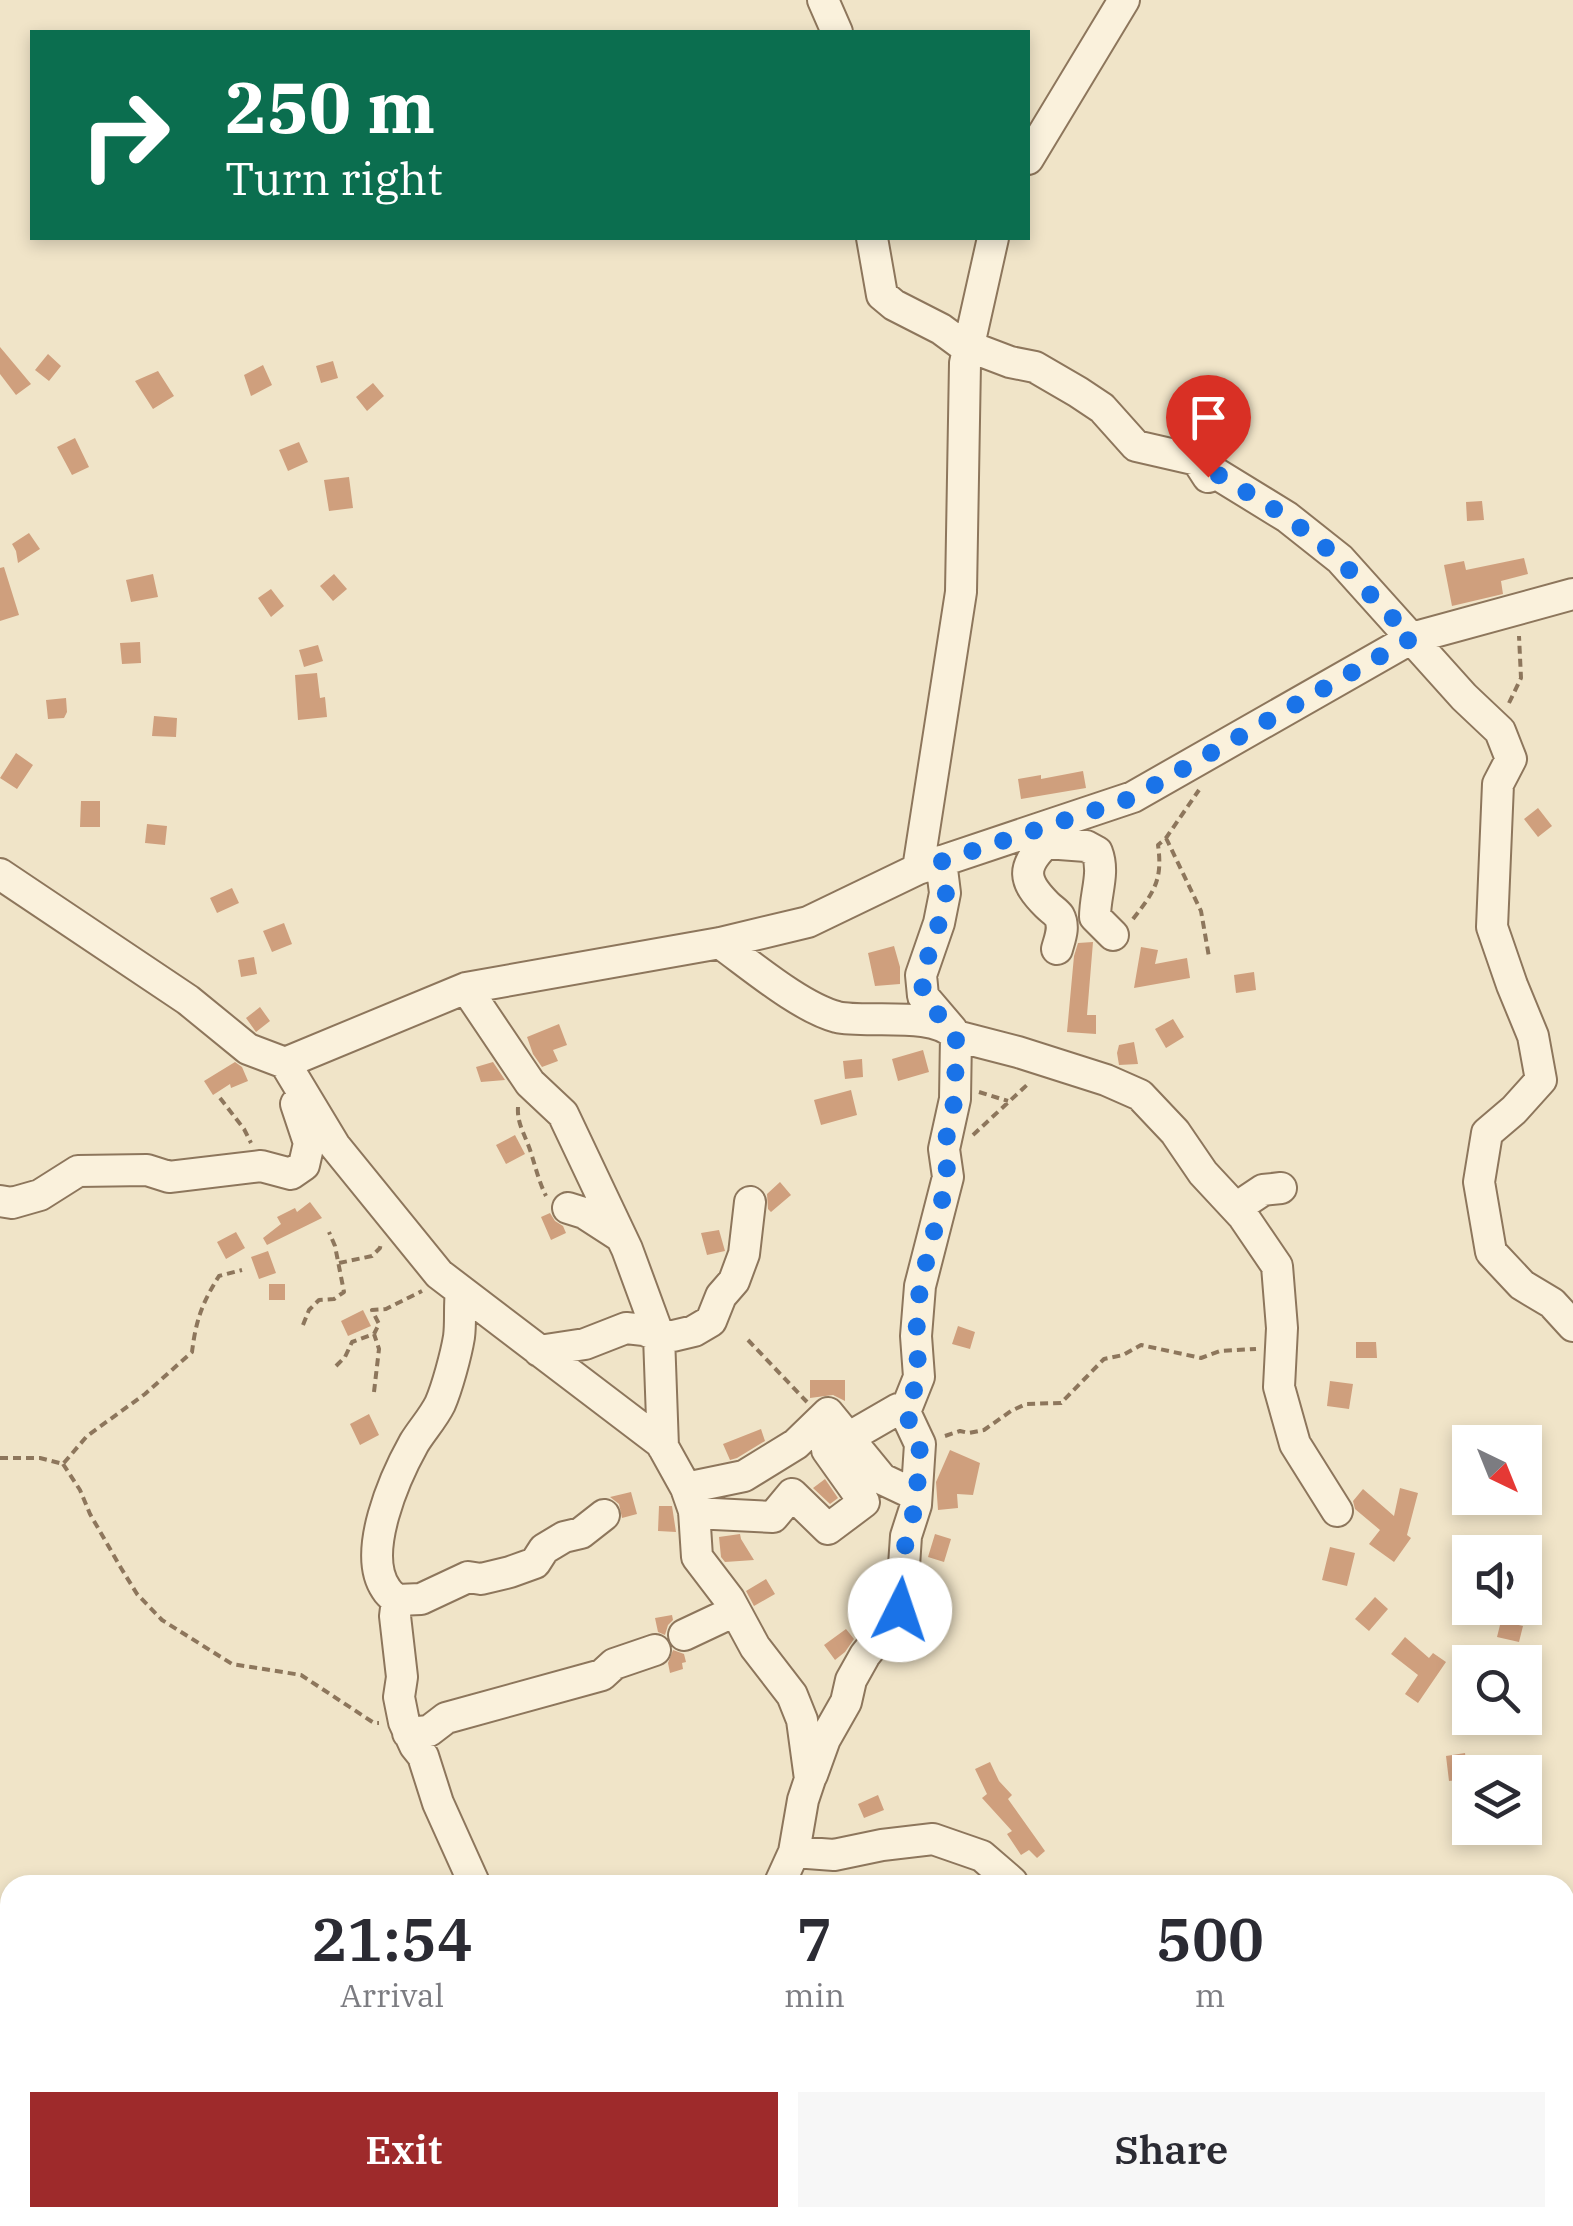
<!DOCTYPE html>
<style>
body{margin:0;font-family:"IBM Plex Serif",serif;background:#f7f7f7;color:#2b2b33;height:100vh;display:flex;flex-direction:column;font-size:38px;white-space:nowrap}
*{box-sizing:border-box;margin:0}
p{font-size:32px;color:#7c7c81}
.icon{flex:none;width:55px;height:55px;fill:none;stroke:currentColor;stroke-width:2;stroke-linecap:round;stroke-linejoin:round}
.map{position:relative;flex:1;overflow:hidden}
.panel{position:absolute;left:0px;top:1875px;width:1575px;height:352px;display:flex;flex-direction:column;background:#fff;border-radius:30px 30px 0 0;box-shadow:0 5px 15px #0003}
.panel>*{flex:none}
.top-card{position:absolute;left:30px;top:30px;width:1000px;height:210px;border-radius:0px;box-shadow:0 5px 15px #0003;background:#0b6e4f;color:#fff;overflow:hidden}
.needle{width:65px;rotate:137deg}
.buttons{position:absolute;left:1452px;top:1425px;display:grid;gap:20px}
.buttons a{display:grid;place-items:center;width:90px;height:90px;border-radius:0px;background:#fff;box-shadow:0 5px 15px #0003;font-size:50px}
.pin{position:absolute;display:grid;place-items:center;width:85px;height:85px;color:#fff;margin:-102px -42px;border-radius:50% 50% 50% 0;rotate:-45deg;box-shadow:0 0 10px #0007}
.pin .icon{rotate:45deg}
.me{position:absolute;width:110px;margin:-55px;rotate:4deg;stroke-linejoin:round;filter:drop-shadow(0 0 8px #0008)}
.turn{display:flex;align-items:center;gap:35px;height:210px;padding:0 30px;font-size:45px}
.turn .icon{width:130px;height:130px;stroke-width:2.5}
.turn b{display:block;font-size:70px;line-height:85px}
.eta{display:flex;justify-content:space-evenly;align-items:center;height:170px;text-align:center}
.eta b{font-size:60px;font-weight:600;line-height:70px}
.button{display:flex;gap:20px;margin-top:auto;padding:20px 30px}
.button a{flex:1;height:115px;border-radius:0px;background:#9e2a2b;color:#fff;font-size:40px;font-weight:600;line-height:115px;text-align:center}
.button a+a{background:#f7f7f7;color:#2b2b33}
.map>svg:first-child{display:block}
</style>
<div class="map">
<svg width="1573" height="2226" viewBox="0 0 1573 2226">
<rect width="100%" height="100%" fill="#f0e4c8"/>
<!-- building -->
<path fill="#cf9f7d" d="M0 347 31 384 16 395 0 374Z
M48 354 61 366 49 381 35 370Z
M333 361 338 378 321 383 316 366Z
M263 365 272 385 251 396 244 375Z
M158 371 174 396 153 409 135 381Z
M373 383 384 396 367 411 356 397Z
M75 438 89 467 72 475 57 447Z
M299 442 308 462 288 471 279 450Z
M349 477 353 508 329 511 324 480Z
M1482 501 1484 520 1467 521 1466 502Z
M29 533 40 549 18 563 16 551 12 544Z
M1524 558 1528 574 1501 581 1503 594 1452 606 1444 565 1464 561 1466 570Z
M4 567 19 615 0 621V568Z
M153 574 158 597 131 602 126 580Z
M334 574 347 589 333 601 320 586Z
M271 589 284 606 271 617 258 598Z
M140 642 141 663 122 664 120 643Z
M318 645 323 661 304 667 299 650Z
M317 673 320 698 325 697 327 717 298 720 295 675Z
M66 698 67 712 64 718 48 719 46 700Z
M154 716 177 718 176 737 152 736Z
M16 753 33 765 17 789 0 778Z
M1083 771 1086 788 1021 799 1018 779 1041 775V779Z
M81 801H100V827H80Z
M1538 808 1552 826 1538 837 1524 819Z
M147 824 167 826 165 845 145 843Z
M232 888 239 903 217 913 210 898Z
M284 923 292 944 272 952 263 931Z
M1093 942 1087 1015H1096V1034L1067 1032 1074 956 1078 943Z
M894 946 900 967V984L875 986 868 953Z
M1141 947 1158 950 1155 964 1187 958 1190 978 1134 988Z
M254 957 257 974 241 977 238 960Z
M1254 972 1256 990 1236 993 1234 975Z
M260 1007 270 1021 256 1032 246 1018Z
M1173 1019 1184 1037 1166 1048 1155 1029Z
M559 1024 567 1045 553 1050 558 1061 542 1067 533 1054 527 1037Z
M1134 1042 1138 1064 1119 1065 1117 1053 1119 1045Z
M923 1050 929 1072 898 1081 892 1059Z
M862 1059 863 1077 845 1079 843 1061Z
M235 1062 242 1067 248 1081 231 1088 230 1084 213 1095 204 1081Z
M493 1062 505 1080 481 1082 476 1067Z
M851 1090 857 1115 821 1125 814 1100Z
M515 1135 525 1154 506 1164 496 1145Z
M780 1182 791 1195 771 1212 768 1209 767 1194Z
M310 1202 322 1218 267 1245 263 1238 281 1224 277 1217 295 1208 297 1212Z
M550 1213 555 1221 563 1226 566 1233 551 1240 541 1217Z
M719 1230 725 1251 707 1255 701 1233Z
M236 1232 245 1248 226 1259 217 1242Z
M268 1251 276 1273 259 1279 251 1257Z
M269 1284H285V1300H269Z
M363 1310 371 1326 348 1336 341 1321Z
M958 1326 975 1332 970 1349 952 1344Z
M1356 1342H1376L1377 1358H1356Z
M810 1380H845V1401L833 1395 810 1398Z
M1330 1381 1353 1384 1349 1409 1327 1406Z
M369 1414 379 1435 360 1445 350 1424Z
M761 1429 765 1441 737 1458 730 1460 723 1444Z
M950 1450 980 1463 973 1495 957 1494 958 1508 938 1510 936 1482Z
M825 1479 838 1498 830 1504 813 1488Z
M1400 1488 1418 1493 1407 1535 1411 1538 1394 1562 1369 1544 1380 1530 1355 1509 1353 1501 1363 1489 1394 1516Z
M631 1492 637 1514 622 1518 619 1504 610 1497Z
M659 1506H672L676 1532 658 1531Z
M740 1534 741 1539 754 1560 725 1562 721 1557 719 1537Z
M935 1534 951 1539 944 1562 928 1557Z
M1330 1547 1355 1553 1347 1586 1322 1580Z
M766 1579 775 1594 754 1606 746 1591Z
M1375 1597 1388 1609 1369 1631 1355 1619Z
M672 1615 673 1620 668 1625 665 1635 658 1632 655 1618Z
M1501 1621 1523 1626 1519 1642 1497 1637Z
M846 1629 854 1639 845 1652 835 1660 824 1645Z
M1405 1637 1429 1658 1433 1653 1446 1662 1418 1703 1405 1694 1418 1675 1391 1654Z
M673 1650 684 1654 686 1662 682 1663 683 1669 670 1673 668 1663Z
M1465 1753 1468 1779 1449 1781 1446 1756Z
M990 1762 999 1781 1012 1795 1008 1799 1045 1851 1037 1858 1029 1850 1021 1855 1007 1834 1012 1831 982 1798 987 1794 975 1769Z
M878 1795 884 1810 864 1818 858 1804Z"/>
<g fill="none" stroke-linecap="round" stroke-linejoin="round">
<defs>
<path id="minor" d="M823 0 837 32
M1028 159 1124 0
M872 238 882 295 894 305 941 329 960 343 1010 362 1035 367 1078 392 1102 408 1136 446 1197 460 1208 477 1217 474 1287 517 1340 559 1464 697 1500 731 1511 759 1498 784 1492 927 1512 985 1533 1036 1541 1080 1514 1110 1487 1133 1479 1182 1491 1252 1522 1285 1552 1303 1573 1326
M1047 826 1046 843C1021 867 1023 881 1047 905 1051 909 1056 912 1059 916 1065 927 1060 938 1057 949
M1046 843 1086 846 1097 852C1105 873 1095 894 1095 917L1113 935
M941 861 945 893 939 923 921 975 923 996 952 1030
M918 869 961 592 965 363 993 238
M0 874 188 1000 248 1049 285 1063 466 988 720 943 808 922 918 869 1133 797 1412 638 1573 594
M720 943C752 966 800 1007 837 1017 866 1024 935 1010 956 1036L1018 1052 1106 1080 1140 1095 1175 1132 1203 1173 1243 1216 1277 1266 1282 1328 1279 1387 1295 1444 1337 1511
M466 988 530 1083 563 1114 627 1249 659 1336 663 1447
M285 1063 335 1146 439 1274 661 1443 686 1488 694 1511 697 1557 729 1599 755 1647 792 1695 802 1720 810 1779 803 1800 794 1852 779 1885
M0 1201 12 1203 40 1195 78 1171 147 1170 169 1177 261 1166 291 1174 304 1165 309 1143 296 1104
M568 1208 584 1213 618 1235
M1236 1208 1263 1190 1281 1188
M461 1291C459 1306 461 1322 459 1337 456 1355 447 1388 440 1404 433 1418 422 1430 414 1443 395 1477 361 1553 386 1589 389 1594 393 1597 397 1600L421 1599 468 1577 481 1579 510 1572 535 1563 544 1549 564 1537 581 1533 604 1515
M539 1351 585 1344 626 1328 644 1330 659 1336H673L694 1331 711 1321 721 1296 734 1281 744 1254 750 1202
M905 1412 919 1377 916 1336 920 1286 948 1177 944 1149 955 1099 956 1036
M686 1488 744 1476 796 1444 828 1413 882 1479 916 1495
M694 1513 773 1517 792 1494 828 1529 864 1502 827 1450 898 1409 905 1412
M397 1600 395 1616 402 1677 399 1697 404 1722 415 1746 423 1756 438 1803 475 1885
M684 1635 735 1611
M408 1733 429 1731 446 1718 602 1675 614 1664 655 1650
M812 1775 825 1739 846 1702 851 1680 865 1655 901 1610 906 1536 916 1505 920 1444 905 1412
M794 1852 834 1855 882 1845 933 1839 982 1856 1012 1882V1885
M1010 2218 1019 2226
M696 2226V2218"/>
</defs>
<!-- minor casing -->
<use href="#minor" stroke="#8d765c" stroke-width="34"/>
<!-- path -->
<path stroke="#8d765c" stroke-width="4" stroke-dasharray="8 5" stroke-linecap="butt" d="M1509 703 1521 678 1519 636
M1166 838 1201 911 1209 957
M1133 919C1154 892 1163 880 1158 845L1166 838 1199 790
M979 1092 1008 1101
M220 1098 244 1129 251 1143
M518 1107C517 1123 524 1133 529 1147 535 1164 538 1180 546 1196
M973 1135 1028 1084
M339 1263 372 1256 380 1248 381 1242
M303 1325 309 1310 319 1300 334 1299 344 1292 335 1246 329 1232
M748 1340 807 1402
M336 1366 345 1357 352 1342 374 1334 379 1324 372 1310 386 1309 422 1291
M374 1392 379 1349 374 1334
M945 1436 960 1431 969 1433 984 1430 1011 1411 1026 1404 1061 1403 1104 1359 1123 1355 1141 1345 1201 1358 1220 1351 1256 1349
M0 1458H40L63 1464 87 1436 145 1394 192 1352C196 1320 202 1303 219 1276L242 1270
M63 1464 80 1490 90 1514 121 1568 137 1594 162 1620 232 1664 301 1675 374 1723H379
M0 2103 10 2102
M448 2218 454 2226"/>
<!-- minor -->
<use href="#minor" stroke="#faf1dc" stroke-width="30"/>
</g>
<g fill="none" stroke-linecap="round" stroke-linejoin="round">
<!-- route -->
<path stroke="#1a73e8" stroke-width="18" stroke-dasharray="0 32.4" d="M900 1610 906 1536 916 1505 920 1444 905 1412 919 1378 916 1336 920 1286 948 1177 944 1149 955 1098 956 1036 923 996 922 975 939 923 946 893 942 861 1132 798 1412 638 1364 588 1340 559 1287 517 1217 474 1208 477"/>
</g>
</svg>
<div class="buttons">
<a><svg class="needle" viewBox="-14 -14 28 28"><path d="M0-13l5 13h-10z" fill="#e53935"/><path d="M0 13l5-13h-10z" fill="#7c7c81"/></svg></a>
<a><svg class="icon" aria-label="sound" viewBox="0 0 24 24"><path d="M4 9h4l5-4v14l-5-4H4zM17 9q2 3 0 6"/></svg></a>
<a><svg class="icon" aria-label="search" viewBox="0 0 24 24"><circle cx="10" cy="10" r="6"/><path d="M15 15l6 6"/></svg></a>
<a><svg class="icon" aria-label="layers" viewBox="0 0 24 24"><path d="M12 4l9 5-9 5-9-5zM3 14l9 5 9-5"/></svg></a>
</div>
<div class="pin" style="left:1208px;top:477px;background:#d93025"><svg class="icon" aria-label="arrive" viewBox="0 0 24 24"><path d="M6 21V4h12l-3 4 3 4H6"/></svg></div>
<svg class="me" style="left:900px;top:1610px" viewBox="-20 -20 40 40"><circle r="19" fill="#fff"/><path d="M0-13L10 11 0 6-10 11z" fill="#1a73e8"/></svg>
<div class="top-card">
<div class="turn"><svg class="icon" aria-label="right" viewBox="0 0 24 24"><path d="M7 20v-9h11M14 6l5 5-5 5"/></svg><div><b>250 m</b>Turn right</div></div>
</div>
<section class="panel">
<div class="eta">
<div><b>21:54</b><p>Arrival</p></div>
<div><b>7</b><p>min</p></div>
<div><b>500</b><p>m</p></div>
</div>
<div class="button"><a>Exit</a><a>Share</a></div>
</section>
</div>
